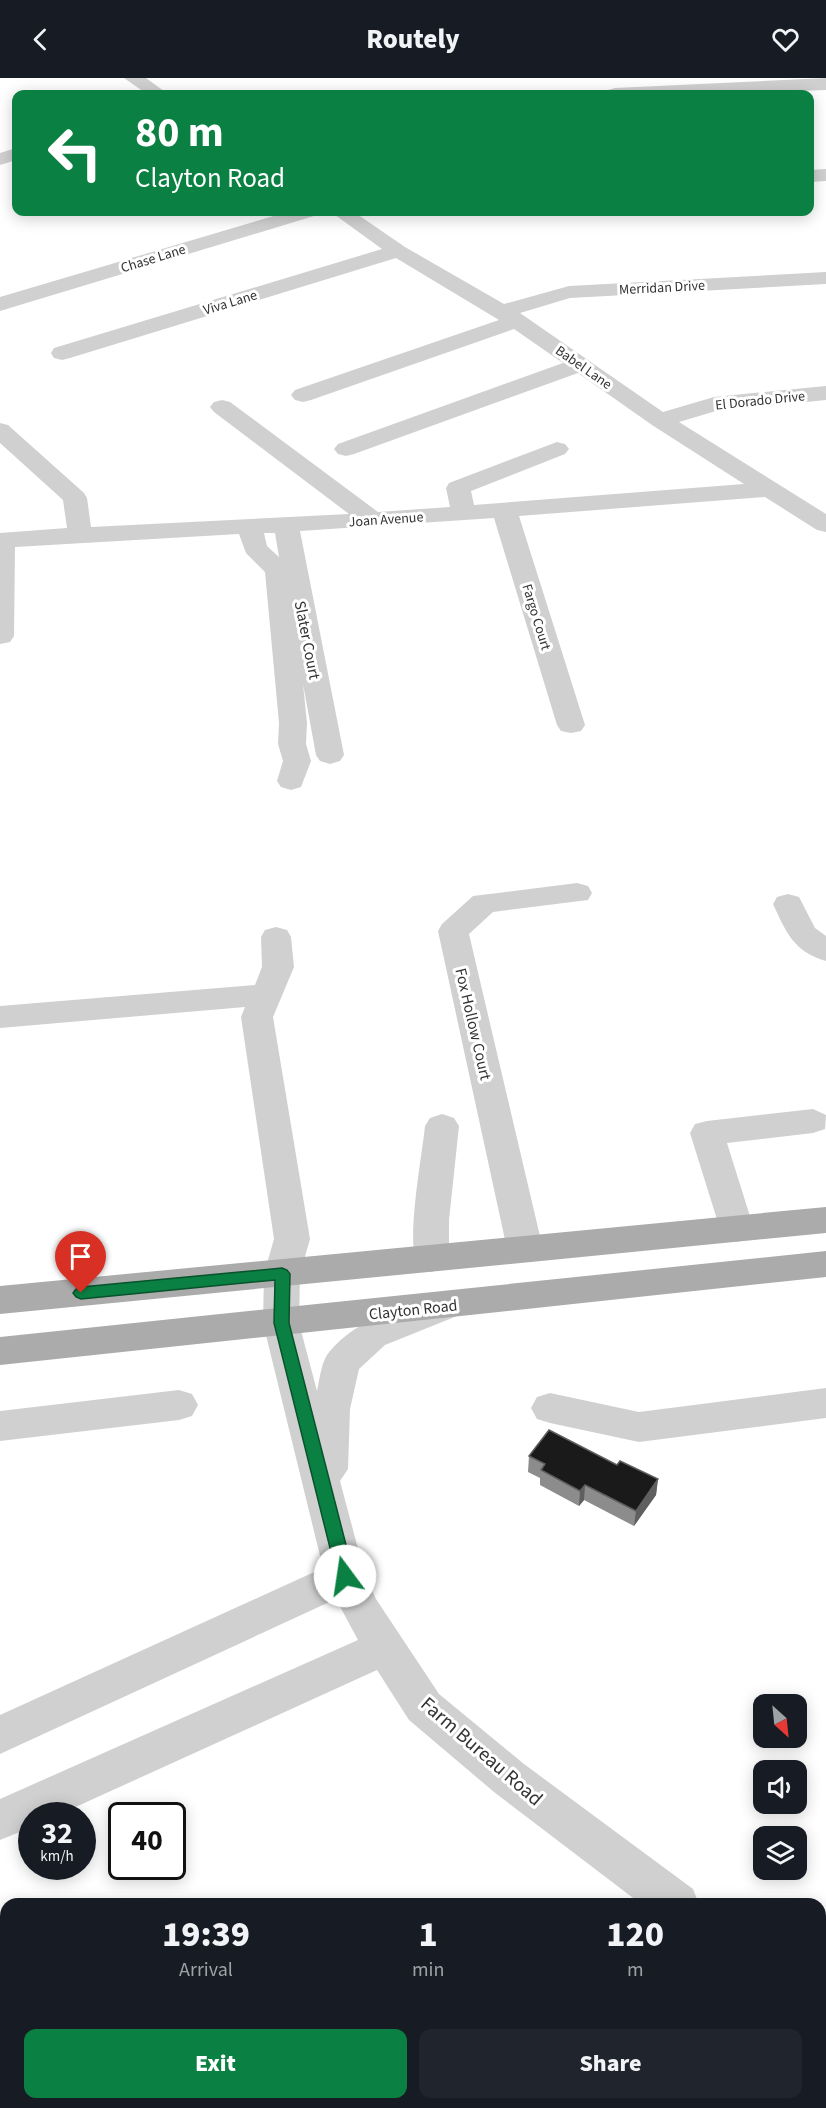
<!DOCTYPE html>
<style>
body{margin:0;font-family:"Source Sans 3",sans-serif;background:#20242c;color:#f1f3f6;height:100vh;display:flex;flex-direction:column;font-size:22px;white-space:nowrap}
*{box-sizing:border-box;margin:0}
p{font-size:20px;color:#9ea1a6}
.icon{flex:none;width:33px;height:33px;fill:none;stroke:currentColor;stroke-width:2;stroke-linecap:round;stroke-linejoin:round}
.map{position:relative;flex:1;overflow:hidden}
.drawer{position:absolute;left:0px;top:1820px;width:826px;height:212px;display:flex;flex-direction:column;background:#171b24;border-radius:18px 18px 0 0;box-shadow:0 3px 15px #0003}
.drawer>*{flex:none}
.banner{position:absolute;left:12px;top:12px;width:802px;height:126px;border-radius:12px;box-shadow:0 3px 15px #0003;background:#0b8043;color:#fff;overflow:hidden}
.needle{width:39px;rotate:153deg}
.tools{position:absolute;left:753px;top:1616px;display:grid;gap:12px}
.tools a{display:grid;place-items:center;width:54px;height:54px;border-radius:12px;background:#171b24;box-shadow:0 3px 15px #0003;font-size:30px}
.speed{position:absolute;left:18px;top:1724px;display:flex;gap:12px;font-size:30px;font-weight:700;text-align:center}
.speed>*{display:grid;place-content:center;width:78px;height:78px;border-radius:50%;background:#171b24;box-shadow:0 3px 15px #0003;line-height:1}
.speed small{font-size:15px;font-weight:400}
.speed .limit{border:3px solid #111;border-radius:9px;background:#fff;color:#111}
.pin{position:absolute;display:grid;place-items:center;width:51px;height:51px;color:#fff;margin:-62px -26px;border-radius:50% 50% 50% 0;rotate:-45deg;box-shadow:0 0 6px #0007}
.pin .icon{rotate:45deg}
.me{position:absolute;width:66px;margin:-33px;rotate:346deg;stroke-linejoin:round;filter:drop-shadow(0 0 4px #0008)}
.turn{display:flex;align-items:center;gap:21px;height:126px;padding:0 24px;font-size:27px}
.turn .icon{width:78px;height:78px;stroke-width:2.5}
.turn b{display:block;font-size:42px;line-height:51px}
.eta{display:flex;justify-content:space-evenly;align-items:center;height:102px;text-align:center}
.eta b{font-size:36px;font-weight:800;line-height:42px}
.primary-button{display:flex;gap:12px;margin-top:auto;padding:12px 24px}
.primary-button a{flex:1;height:69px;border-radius:12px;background:#0b8043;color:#fff;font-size:24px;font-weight:800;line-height:69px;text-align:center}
.primary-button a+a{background:#20242c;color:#f1f3f6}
header{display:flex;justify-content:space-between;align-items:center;height:78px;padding:0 24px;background:#171b24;font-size:27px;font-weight:800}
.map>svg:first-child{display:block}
</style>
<header><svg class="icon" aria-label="back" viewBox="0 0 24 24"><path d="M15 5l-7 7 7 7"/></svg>Routely<svg class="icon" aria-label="heart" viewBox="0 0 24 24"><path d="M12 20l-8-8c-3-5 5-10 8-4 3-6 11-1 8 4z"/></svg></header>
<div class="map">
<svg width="826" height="2030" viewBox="0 0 826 2030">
<rect width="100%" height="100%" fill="#fff"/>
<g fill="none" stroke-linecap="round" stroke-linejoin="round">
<!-- minor -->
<path fill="#d0d0d0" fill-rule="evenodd" d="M124 0H146L168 16H147Z
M826 0V12L723 16H606L608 12 615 10Z
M16 70V82L0 87V75Z
M826 91V103L810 104V92Z
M287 134H317L314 138 0 233V219Z
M331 134H354L405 169 504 226 569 208 826 194V206L570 220 520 235 663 334 714 319 826 308V322L716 333 679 344 826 436V454L817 452 765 419 519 438 585 647 581 653 571 655 561 653 557 647 494 440 300 453 344 677 340 683 330 686 320 683 316 677 303 606 307 645 306 666 311 683 301 709 291 712 281 709 277 703 283 683 278 666 279 645 265 494 246 475 239 456 15 469 14 558 10 564 0 566V455L67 450 63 422 0 365V345L8 347 84 415 87 420 91 449 349 436 214 334 210 329 214 324 222 322 230 324 378 434 450 429 446 410 449 405 557 364 565 366 569 371 565 376 471 413 474 427 744 406 652 347 578 295 354 376 346 378 338 376 334 371 338 366 563 285 514 251 311 322 303 324 295 322 291 317 295 312 499 242 396 180 70 280 62 282 54 280 51 275 54 270 382 171ZM264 455H275L279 479 267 468Z
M577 805 588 808 592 815 588 822 493 834 469 856 543 1171 537 1180 525 1184 513 1180 507 1171 438 853 442 846 473 818Z
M788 816 799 819 815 850 826 858V883C794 874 786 854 773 826L777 819Z
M276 849 287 852 291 859 294 889 273 939 310 1161 300 1196 299 1245 317 1313C320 1300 321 1283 330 1273 357 1241 405 1227 444 1214L457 1218 462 1228 457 1238 385 1267 359 1291 350 1331 348 1391 340 1403 365 1497 376 1521 439 1616 524 1686 693 1811 699 1826H641L494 1714 409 1642 377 1592 58 1737H32V1749L0 1762V1721L358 1562 336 1521 0 1676V1637L323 1490 263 1245 264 1196 274 1161 241 939 245 929 0 950V928L255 907 262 889 261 859 265 852Z
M813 1031 826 1037 825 1051 813 1055 727 1065 754 1151 749 1160 737 1164 725 1160 720 1151 690 1055 695 1046 707 1043Z
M442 1036 454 1040 459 1048 449 1142V1181L444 1190 431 1194 418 1190C405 1166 422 1079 425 1048L430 1040Z
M826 1310V1340L639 1364 550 1345 537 1341 531 1330 537 1319 550 1315 639 1334Z
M179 1312 192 1316 198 1327 192 1338 179 1342 0 1363V1333Z
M820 1910 826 1913V1960L820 1958Z"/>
<!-- major -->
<path fill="#ababab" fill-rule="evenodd" d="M826 1129V1155L0 1236V1208Z
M826 1173V1199L0 1287V1259Z"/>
</g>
<!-- wall -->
<path fill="#8c8c8c" d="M529 1378 617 1387 658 1401 656 1417 634 1448 584 1422 579 1428 540 1407V1400L528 1394Z"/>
<!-- shaded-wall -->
<path fill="#5f5f5f" d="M658 1401 656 1417 634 1448 636 1433Z
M585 1407 584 1422 579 1428 580 1413Z"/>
<!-- building -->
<path fill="#1a1a1a" stroke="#5f5f5f" stroke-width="1.5" d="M549 1352 617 1387 620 1383 658 1401 636 1433 585 1407 580 1413 541 1392 545 1386 529 1378Z"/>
<!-- route -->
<path fill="#0b8043" stroke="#07532c" stroke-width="1.5" d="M282 1190 287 1192 290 1196 289 1245 354 1498 351 1503 345 1505 339 1503 337 1498 274 1245 275 1202 81 1221 76 1219 73 1215 76 1211 81 1209Z"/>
<g text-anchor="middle" stroke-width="6" stroke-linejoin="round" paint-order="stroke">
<!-- far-street labels -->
<g font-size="14" fill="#333" stroke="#fff">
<text transform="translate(153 180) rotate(-17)" y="5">Chase Lane</text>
<text transform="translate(662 209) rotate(-3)" y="5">Merridan Drive</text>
<text transform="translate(230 224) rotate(-17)" y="5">Viva Lane</text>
<text transform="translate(584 289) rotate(35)" y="5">Babel Lane</text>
<text transform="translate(760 322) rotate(-6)" y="5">El Dorado Drive</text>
<text transform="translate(386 441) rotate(-4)" y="5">Joan Avenue</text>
<text transform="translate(537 539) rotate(73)" y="5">Fargo Court</text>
</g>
<!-- street labels -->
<g font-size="16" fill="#333" stroke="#fff">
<text transform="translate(308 562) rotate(79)" y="6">Slater Court</text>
<text transform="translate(474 946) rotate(77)" y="6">Fox Hollow Court</text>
<text transform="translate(413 1231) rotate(-6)" y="6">Clayton Road</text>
</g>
<!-- near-street labels -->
<g font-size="20" fill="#333" stroke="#fff">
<text transform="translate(482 1673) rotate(41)" y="7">Farm Bureau Road</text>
</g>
</g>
</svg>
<div class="tools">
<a><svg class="needle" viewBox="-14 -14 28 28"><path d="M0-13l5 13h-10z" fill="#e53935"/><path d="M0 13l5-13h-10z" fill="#9ea1a6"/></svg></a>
<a><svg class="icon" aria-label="sound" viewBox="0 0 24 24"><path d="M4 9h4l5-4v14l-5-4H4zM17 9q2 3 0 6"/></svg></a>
<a><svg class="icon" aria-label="layers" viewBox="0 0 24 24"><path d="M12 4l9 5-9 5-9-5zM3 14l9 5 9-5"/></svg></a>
</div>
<div class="speed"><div>32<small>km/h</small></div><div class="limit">40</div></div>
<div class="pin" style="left:81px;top:1215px;background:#d93025"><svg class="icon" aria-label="arrive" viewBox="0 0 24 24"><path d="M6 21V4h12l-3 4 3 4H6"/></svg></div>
<svg class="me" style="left:345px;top:1498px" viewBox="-20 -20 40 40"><circle r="19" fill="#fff"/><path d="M0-13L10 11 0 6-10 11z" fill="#0b8043"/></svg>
<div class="banner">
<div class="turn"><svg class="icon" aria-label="left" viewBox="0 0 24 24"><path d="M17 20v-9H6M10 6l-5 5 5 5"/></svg><div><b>80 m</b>Clayton Road</div></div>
</div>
<section class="drawer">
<div class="eta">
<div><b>19:39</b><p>Arrival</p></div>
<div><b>1</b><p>min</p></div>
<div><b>120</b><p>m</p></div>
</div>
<div class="primary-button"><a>Exit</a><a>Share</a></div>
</section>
</div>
